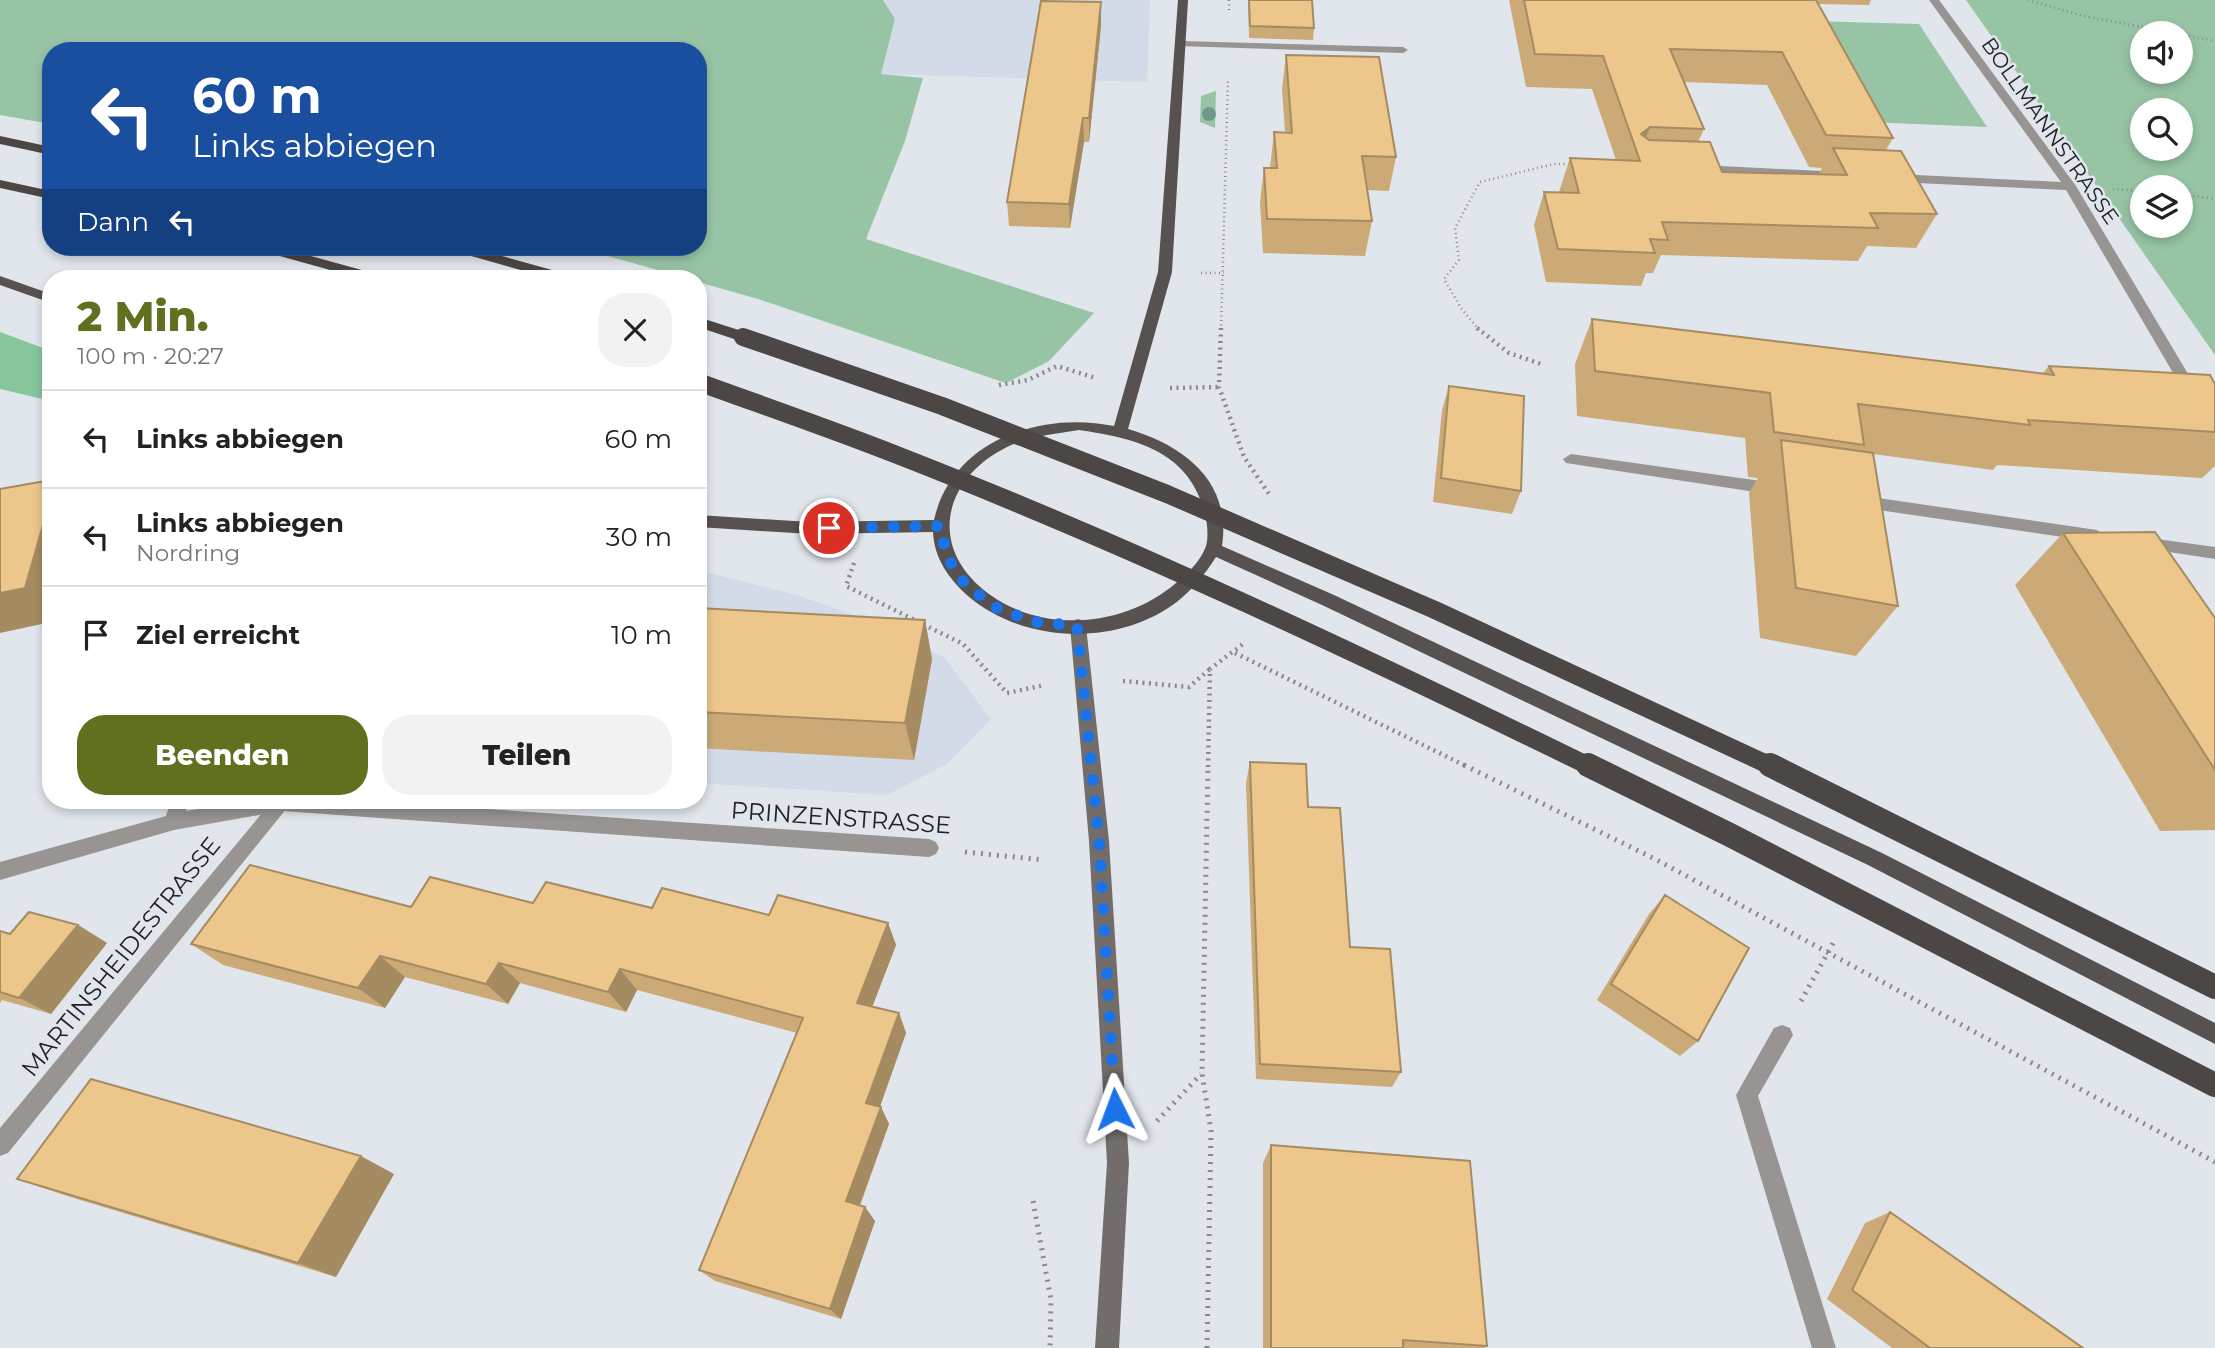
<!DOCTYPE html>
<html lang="de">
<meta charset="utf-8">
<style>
body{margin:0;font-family:Montserrat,sans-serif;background:#f2f2f2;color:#222;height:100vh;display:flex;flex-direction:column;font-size:26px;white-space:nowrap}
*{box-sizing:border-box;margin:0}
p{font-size:23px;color:#767676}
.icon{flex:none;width:38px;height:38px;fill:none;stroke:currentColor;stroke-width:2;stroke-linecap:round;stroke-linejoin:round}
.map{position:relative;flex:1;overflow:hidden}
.side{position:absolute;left:42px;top:270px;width:665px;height:539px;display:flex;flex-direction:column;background:#fff;border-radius:28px;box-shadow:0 4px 10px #0003}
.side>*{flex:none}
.guide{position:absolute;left:42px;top:42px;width:665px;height:214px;border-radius:28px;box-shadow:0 4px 10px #0003;background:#1a4fa0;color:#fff;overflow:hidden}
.fabs{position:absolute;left:2130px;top:21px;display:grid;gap:14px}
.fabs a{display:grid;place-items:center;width:63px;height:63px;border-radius:50%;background:#fff;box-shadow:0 4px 10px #0003;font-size:35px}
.pin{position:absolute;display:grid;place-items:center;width:60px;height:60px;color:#fff;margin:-30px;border:4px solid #fff;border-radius:50%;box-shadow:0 2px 7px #0007}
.me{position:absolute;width:77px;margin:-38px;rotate:357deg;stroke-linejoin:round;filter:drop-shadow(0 0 5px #0008)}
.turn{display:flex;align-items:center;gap:24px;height:147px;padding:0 35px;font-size:32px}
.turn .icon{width:91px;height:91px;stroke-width:2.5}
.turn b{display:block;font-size:49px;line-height:60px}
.then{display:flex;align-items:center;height:66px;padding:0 35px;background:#0003;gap:14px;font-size:26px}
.round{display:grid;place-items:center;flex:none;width:74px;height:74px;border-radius:28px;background:#f2f2f2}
.summary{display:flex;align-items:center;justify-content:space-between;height:119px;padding:0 35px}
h1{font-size:42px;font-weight:800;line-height:52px;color:#5f701e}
.action{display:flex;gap:14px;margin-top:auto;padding:14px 35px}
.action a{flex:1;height:80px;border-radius:28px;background:#5f701e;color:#fff;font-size:28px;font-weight:800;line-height:80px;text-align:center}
.action a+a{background:#f2f2f2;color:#222}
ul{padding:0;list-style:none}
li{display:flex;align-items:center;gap:21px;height:98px;padding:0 35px;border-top:2px solid #e0e0e0}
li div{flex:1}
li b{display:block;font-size:26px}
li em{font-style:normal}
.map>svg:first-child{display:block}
</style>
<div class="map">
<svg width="2215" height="1348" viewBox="0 0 2215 1348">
<rect width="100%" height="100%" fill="#e1e6ec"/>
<!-- built -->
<path fill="#d3dbe8" d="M883 0H1150L1147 82 881 74 895 19Z
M698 570 800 596 871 621 945 658 991 719 947 764 887 795 698 783Z"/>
<!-- green -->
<path fill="#97c4a5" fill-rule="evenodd" d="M0 0H883L895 19 881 74 923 78 905 141 866 239 1094 313 1049 361 1006 383 758 299 698 282V278H686L576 247H698V51H51V124L0 115Z
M1966 0H2215V355ZM2142 33H2180V72H2142ZM2142 110H2180V149H2142ZM2142 187H2180V226H2142Z
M1808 21 1919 24 1987 127 1866 122Z
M1216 91 1215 128 1200 122 1201 96Z"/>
<!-- forest -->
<path fill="#87c69d" d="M0 332 51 351V401L0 389Z"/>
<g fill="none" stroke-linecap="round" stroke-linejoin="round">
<!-- path-far2 -->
<path stroke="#86898e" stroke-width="2.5" stroke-dasharray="1 3.5" stroke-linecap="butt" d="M1229 0V13
M2028 0 2083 16 2175 33
M2180 34 2215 41
M2113 189 2142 191
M2180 194 2215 199
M1201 273H1224
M1221 330 1228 78
M1479 330 1461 308 1444 279 1459 260 1455 228 1480 182 1554 164H1573"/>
<!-- path-far1 -->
<path stroke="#86898e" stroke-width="4.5" stroke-dasharray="2 4.5" stroke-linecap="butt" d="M1221 328 1219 387 1244 457 1269 494
M1477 328 1509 353 1541 364
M999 385 1028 380 1057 366 1096 378
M1170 388 1219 387
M854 563 846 586 963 644 1007 693 1045 685
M1235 653 1468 767
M1123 681 1189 687 1210 669
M1208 767 1210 669 1243 644"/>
<!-- path -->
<path stroke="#86898e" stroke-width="5" stroke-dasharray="2 6" stroke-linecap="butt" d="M1464 765 1655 859 2215 1162
M965 852 1044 860
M1801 1001 1836 938
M1157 1121 1201 1074
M1033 1201 1051 1300 1050 1348
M1207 1348 1211 1131 1202 1073 1208 765"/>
<!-- service -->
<path fill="#979492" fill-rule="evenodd" d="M1181 41 1403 47 1408 50 1403 53 1177 46 1176 44Z
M273 800H290L291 803 8 1153 0 1156V1128Z"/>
<!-- minor -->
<path fill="#979492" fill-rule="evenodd" d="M1929 0H1939L2076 186 2215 419V437L2210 436 2066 190 1896 182 1890 178 1896 174 2061 182Z
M1700 165 1822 171 1828 175 1822 179 1696 172 1694 169Z
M1571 454 1775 483 1783 489 1775 495 1566 463 1563 459Z
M1858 495 2097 530 2105 536 2097 542 1858 507 1850 501Z
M2142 537 2215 547V559L2136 547 2134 543 2136 539Z
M171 800H189L186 811 254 800H354L929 839 936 842 939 848 936 854 929 857 282 811 174 830 0 880V862L166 816Z
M1782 1025 1790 1028 1793 1035 1758 1096 1836 1348H1812L1736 1095 1774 1028Z"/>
<!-- secondary -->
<path fill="#726d6b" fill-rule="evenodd" d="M1078 619 1084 621 1086 626 1109 841 1129 1163 1119 1348H1095L1107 1163 1089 841 1070 626 1072 621Z"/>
<!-- primary -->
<path fill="#57524f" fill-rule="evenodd" d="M1178 0H1188L1172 272 1128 429C1183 445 1232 481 1222 546L1334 595 1882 853 2215 1023V1044L1868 865 1322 605 1216 557C1205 574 1194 588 1178 601 1119 647 1024 644 968 596 949 579 934 558 933 532L810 534 698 527V515L810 522 934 520C952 440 1041 411 1114 426L1158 272ZM1079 430C1134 438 1187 450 1204 510 1207 520 1209 536 1206 546 1201 561 1187 574 1176 583 1125 627 1044 634 989 594 927 549 942 479 1007 447 1029 436 1055 434 1079 430Z
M0 276 51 294V303L0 285Z"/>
<!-- trunk -->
<path fill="#4c4644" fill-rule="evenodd" d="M0 136 51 147V155L0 144Z
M0 180 51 191V199L0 188Z
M256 247H278L380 275 382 278H359L258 250Z
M448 247H470L570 275 572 278H549L450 250Z
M698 317 748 333 751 337 743 342 698 327Z"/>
<!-- trunk-bridge-far1 -->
<path stroke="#4c4644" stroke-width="18" d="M743 337 942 406 1167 494 1435 610 1773 767
M698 382C764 406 831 429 897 455 1133 547 1363 656 1591 767"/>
<!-- trunk-bridge -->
<path stroke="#4c4644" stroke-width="24" d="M1588 765 1730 835 2215 1085
M1770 765 2215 987"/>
</g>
<!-- trees -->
<circle fill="#6f9987" cx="1209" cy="114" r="7"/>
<!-- wall -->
<path fill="#cbaa78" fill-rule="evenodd" d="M1248 0H1312L1314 28 1313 40 1249 38Z
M1509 0H1871L1869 5 1818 4 1893 138 1886 150 1937 214 1916 248 1867 246 1858 261 1661 255 1653 273H1646L1641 286 1546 282 1534 225 1544 192H1559L1570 158 1616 160 1592 89 1526 87ZM1684 82 1767 85 1809 167 1822 168 1819 174 1722 172 1698 142 1704 129Z
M1101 26 1089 142H1084L1070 228 1009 226 1007 202Z
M1286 55 1396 157 1389 191 1367 190 1372 221 1365 256 1263 253 1260 202 1264 168H1270L1274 132H1285L1282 89Z
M1592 319 2043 373 2049 366 2215 384V466L2202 478 1997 465 1993 470 1873 454 1898 606 1856 656 1760 638 1749 493 1758 478 1748 477 1745 438 1577 416 1575 364Z
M1449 386 1521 491 1512 514 1433 502 1442 410Z
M2063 533 2215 618V830L2160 831 2015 585Z
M698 608 925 620 932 659 914 760 698 748Z
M1250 762 1308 807 1350 947 1401 1072 1392 1087 1256 1079 1246 783Z
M1665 895 1698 1041 1680 1056 1597 1000 1649 914Z
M533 903 652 908 888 923 896 945 872 1007 899 1013 906 1033 880 1107 889 1124 860 1206 865 1207 875 1221 841 1319 715 1281 699 1270 797 1033 637 990 626 1012 520 983 508 1004 405 977 385 1008 223 965 191 944 411 907Z
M78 925 107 943 51 1014 2 1000 0 1003V931L10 934Z
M1271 1145 1487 1346 1484 1348H1263V1163Z
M394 1174 336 1277 67 1196 17 1179Z
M1890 1212 2083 1348H1892L1827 1299 1865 1223Z"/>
<!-- shaded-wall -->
<path fill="#a58b61" d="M1101 2V26L1089 142V118Z
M1083 118 1084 142 1070 228 1069 204Z
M1650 127 1639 156 1641 134Z
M51 497V622L0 633V593Z
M925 620 932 659 914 760 905 723Z
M888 923 896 945 866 1023 857 1003Z
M78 925 107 943 51 1014 19 998Z
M380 956 405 977 385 1008 358 988Z
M499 963 520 983 508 1004 486 984Z
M620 969 637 990 626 1012 608 992Z
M899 1013 906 1033 875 1120 866 1103Z
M881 1107 889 1124 856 1215 846 1201Z
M361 1156 394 1174 336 1277 298 1263Z
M865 1207 875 1221 841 1319 830 1309Z"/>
<!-- building -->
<path fill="#ecc68b" stroke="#a58b61" stroke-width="2" d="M1249 0H1312L1314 28 1250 26Z
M1524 0H1816L1893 138 1826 135 1782 52 1670 49 1704 129 1650 127 1641 134 1649 140 1710 142 1722 172 1847 175 1833 148 1901 151 1937 214 1870 213 1878 228 1662 222 1668 240 1650 239 1655 253 1558 249 1544 192 1579 193 1570 158 1640 161 1603 56 1535 54Z
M1041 1 1101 2 1089 118H1083L1069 204 1007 202Z
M1286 55 1379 57 1396 157 1362 156 1372 221 1267 219 1264 168H1277L1274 132 1292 133Z
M1592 319 2054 375 2049 366 2210 375 2215 384V432L2028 420 2030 425 1858 404 1864 445 1774 432 1770 393 1595 371Z
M1449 386 1524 396 1521 491 1441 478Z
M1781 440 1873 453 1898 606 1796 588Z
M51 480V497L25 588 0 593V489Z
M2155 532 2215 618V770L2063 533Z
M698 608 925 620 905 723 698 712Z
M1250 762 1306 764 1308 807 1340 808 1350 947 1390 949 1401 1072 1260 1064Z
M250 865 411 907 430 877 533 903 546 882 652 908 662 888 769 915 778 895 888 923 857 1003 899 1013 866 1103 881 1107 846 1201 865 1207 830 1309 699 1270 803 1018 620 969 608 992 499 963 486 984 380 956 358 988 191 944Z
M1665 895 1749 948 1698 1041 1611 984Z
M29 912 78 925 19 998 0 992V931L10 934Z
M91 1079 361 1156 298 1263 17 1179Z
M1271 1145 1470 1161 1487 1346 1403 1340V1348H1271Z
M1890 1212 2083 1348H1930L1852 1290Z"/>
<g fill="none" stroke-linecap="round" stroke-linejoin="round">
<!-- route -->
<path stroke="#1a73e8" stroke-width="12" stroke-dasharray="0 21.6" d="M829 528 941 526 946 556 965 584 995 607 1034 622 1077 626 1099 841 1115 1109"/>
</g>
<g text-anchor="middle" stroke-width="5" stroke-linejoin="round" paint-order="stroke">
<!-- far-street labels -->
<g font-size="21" fill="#202124" stroke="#e1e6ec">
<text transform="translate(2050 131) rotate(55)" y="7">BOLLMANNSTRASSE</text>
</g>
<!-- street labels -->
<g font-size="24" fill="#202124" stroke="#e1e6ec">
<text transform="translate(841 818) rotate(4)" y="8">PRINZENSTRASSE</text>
<text transform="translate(121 957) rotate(-51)" y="8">MARTINSHEIDESTRASSE</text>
</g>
</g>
</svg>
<div class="fabs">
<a><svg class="icon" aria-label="sound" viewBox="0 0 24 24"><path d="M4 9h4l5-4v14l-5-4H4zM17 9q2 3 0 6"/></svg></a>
<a><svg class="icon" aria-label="search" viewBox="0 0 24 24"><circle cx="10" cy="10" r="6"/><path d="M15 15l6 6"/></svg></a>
<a><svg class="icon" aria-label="layers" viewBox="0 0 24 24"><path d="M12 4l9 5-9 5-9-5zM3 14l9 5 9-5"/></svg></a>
</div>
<div class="pin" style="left:829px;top:528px;background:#d93025"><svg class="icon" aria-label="arrive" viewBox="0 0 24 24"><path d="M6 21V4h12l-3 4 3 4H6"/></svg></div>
<svg class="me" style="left:1115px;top:1109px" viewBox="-20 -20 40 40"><path d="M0-17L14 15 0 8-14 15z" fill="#1a73e8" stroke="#fff" stroke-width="4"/></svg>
<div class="guide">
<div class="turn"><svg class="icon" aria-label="left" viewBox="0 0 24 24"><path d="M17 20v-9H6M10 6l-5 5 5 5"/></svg><div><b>60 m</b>Links abbiegen</div></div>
<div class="then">Dann<svg class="icon" aria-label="left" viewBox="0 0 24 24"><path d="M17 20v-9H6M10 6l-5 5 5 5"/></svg></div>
</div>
<section class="side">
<div class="summary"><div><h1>2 Min.</h1><p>100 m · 20:27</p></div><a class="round"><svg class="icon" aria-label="close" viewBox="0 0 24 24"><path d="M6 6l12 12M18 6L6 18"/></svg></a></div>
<ul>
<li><svg class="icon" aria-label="left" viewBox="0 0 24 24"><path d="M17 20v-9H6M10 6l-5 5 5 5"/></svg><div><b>Links abbiegen</b></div><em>60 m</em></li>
<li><svg class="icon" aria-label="left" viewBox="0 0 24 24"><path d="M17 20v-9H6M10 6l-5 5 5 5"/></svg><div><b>Links abbiegen</b><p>Nordring</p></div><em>30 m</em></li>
<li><svg class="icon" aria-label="arrive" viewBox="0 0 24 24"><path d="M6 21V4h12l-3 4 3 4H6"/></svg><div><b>Ziel erreicht</b></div><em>10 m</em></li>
</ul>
<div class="action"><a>Beenden</a><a>Teilen</a></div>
</section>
</div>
